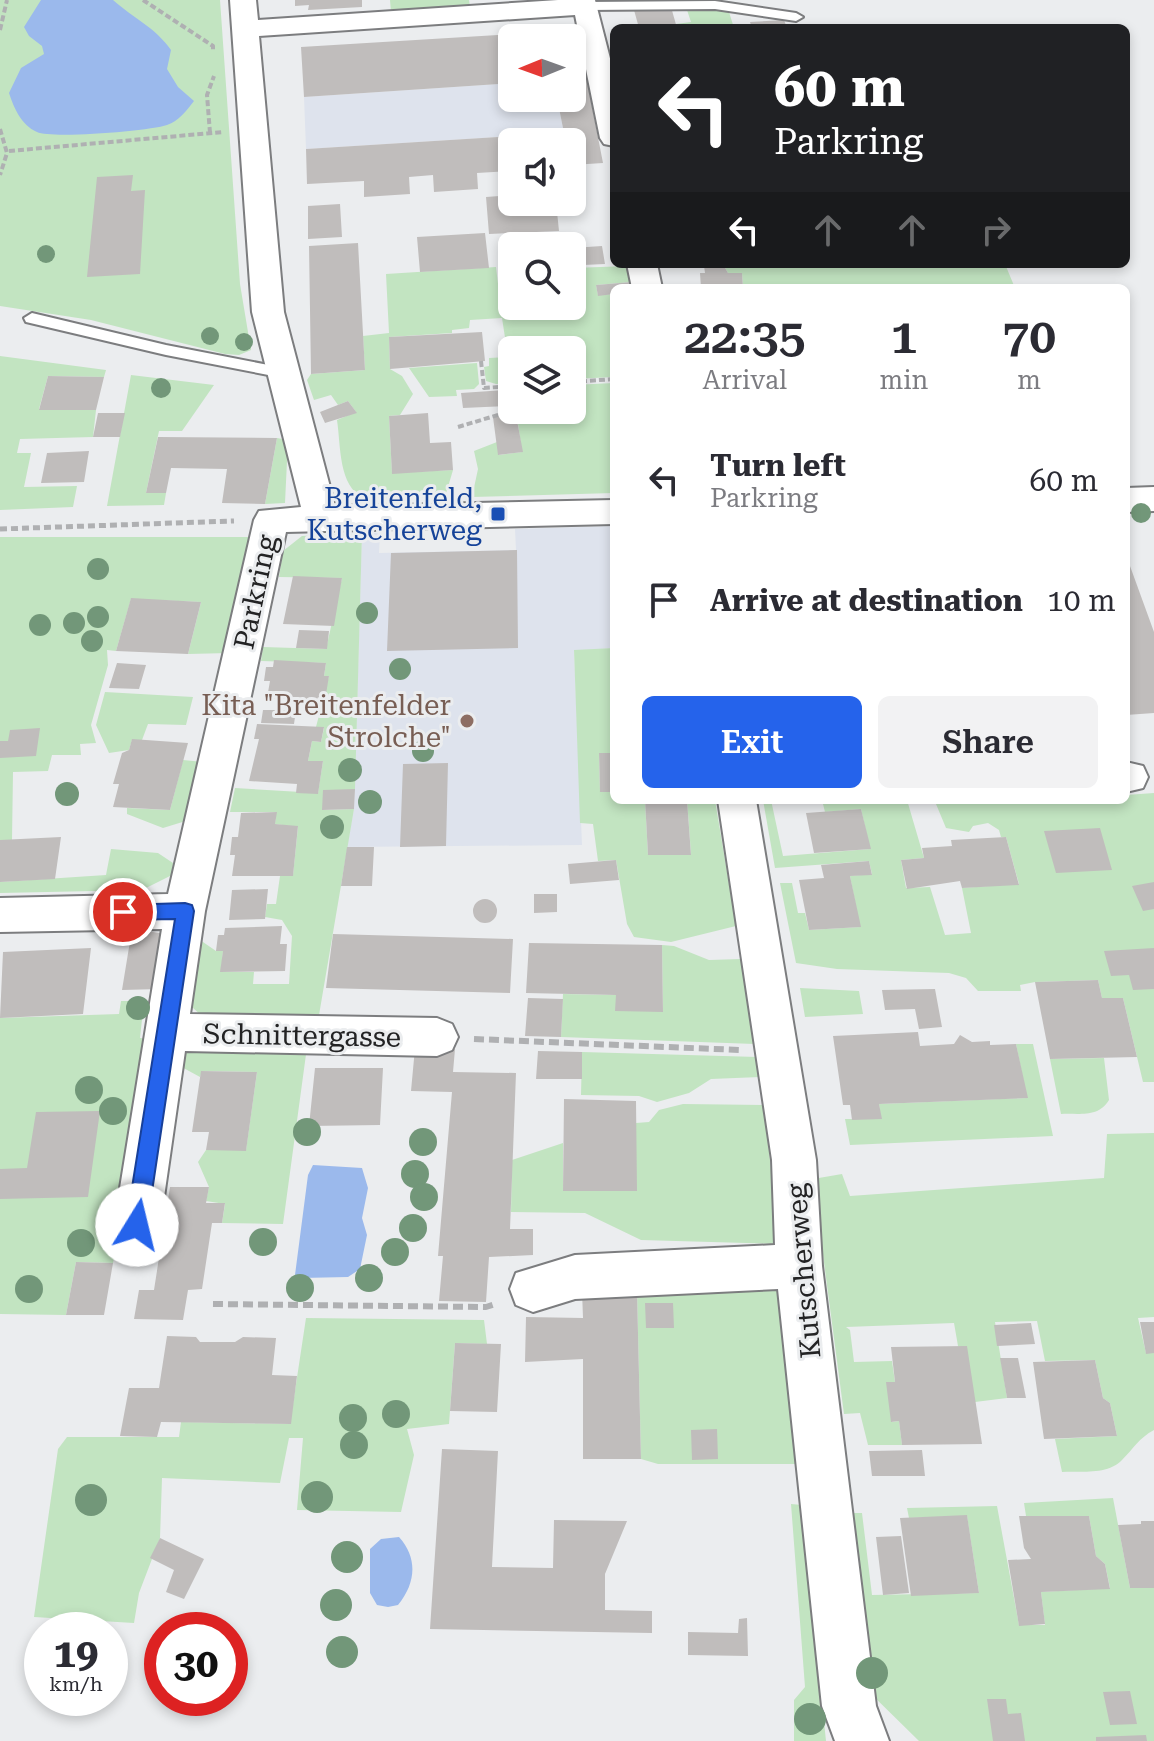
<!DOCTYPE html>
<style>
body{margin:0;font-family:"Roboto Serif",serif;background:#f2f2f3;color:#2b2b33;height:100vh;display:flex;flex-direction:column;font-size:30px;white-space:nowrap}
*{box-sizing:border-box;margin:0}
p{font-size:26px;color:#7c7c81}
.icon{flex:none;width:44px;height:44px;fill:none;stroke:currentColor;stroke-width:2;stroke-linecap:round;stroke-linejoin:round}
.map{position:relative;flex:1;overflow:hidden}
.sheet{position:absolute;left:610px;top:284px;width:520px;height:520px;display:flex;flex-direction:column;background:#fff;border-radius:12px;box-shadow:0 4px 12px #0003}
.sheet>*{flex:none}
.top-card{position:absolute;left:610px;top:24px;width:520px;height:244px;border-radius:12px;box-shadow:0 4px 12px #0003;background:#202124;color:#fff;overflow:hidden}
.needle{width:52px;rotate:269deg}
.controls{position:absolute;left:498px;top:24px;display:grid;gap:16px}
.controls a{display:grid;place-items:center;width:88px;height:88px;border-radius:12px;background:#fff;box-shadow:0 4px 12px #0003;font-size:40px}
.speed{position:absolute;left:24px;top:1612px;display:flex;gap:16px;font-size:40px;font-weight:700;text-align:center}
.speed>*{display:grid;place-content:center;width:104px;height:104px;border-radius:50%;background:#fff;box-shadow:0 4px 12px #0003;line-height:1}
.speed small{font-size:20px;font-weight:400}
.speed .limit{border:12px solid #d22;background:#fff;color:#111}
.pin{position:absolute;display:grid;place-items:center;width:68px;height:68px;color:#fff;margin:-34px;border:4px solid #fff;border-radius:50%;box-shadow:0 2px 8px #0007}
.me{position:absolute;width:88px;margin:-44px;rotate:9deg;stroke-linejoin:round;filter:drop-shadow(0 0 6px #0008)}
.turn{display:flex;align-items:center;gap:28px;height:168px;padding:0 32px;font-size:36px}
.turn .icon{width:104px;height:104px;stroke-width:2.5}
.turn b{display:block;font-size:56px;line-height:68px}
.lanes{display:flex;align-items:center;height:76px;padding:0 32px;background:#0003;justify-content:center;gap:40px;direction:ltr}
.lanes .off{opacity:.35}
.eta{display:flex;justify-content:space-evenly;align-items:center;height:136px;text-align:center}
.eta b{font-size:48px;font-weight:600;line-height:56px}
.action{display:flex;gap:16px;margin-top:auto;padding:16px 32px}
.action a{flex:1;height:92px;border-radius:12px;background:#2563eb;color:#fff;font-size:32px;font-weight:600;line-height:92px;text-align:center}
.action a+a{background:#f2f2f3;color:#2b2b33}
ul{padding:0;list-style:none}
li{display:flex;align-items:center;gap:24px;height:120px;padding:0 32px}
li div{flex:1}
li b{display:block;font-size:30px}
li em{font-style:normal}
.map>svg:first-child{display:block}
</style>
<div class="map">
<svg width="1154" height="1741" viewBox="0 0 1154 1741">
<rect width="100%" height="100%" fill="#ebedef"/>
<!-- built -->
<path fill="#dee3ed" d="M512 83V98H557L564 133 306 149 304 97Z
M614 526V648L574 651 582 845 347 847 354 809 362 533H380L379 553 516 550 515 529Z"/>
<!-- green -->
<path fill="#c2e4c1" d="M0 0H220L240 284 251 350 239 355 225 354 91 320 0 306Z
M390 0H469L470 7 391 12Z
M686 7 729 12 734 28H677L676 24 691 22Z
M662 264H1005L1015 288H743L742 273H728L724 266 663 267Z
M629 266 632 282 596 285 598 295 614 294V377L572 379V350H512V383L496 384 486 381 484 367 489 366V358L508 357 502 318 470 320 469 328 452 330V333L389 337 390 369 402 376 413 394 400 415 389 416 392 473 453 470 445 497 364 499C338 485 341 447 337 420L356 412 348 401 338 405 331 395 314 400 307 380 311 374 365 370 363 336 389 333 386 274 496 267 499 292 512 291V306H572V268Z
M0 356 106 370 104 377 48 376 39 409 96 410 93 437 20 439 17 453H31L24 487 77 486 73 507 0 510Z
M477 363 479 384 474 389 456 390 457 396 429 397 409 368Z
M131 375 214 385 182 431H159L146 493H166L164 505 107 506Z
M614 383V493L472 497 478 469 474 451 497 442 499 455 522 452 516 410H572V385Z
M277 438 288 440 285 503 265 504Z
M362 533 355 789 322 810 354 809 318 1021 203 1017 182 998 187 931 216 951H223L221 972H254L253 984H289L292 936 282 920 265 917 267 904H276L280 876 293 875 298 827 275 824 276 812H230L235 788 318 793 323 761H308L312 741 321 742 324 728 316 727 329 676H324L326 663 261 661 263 647 326 649 342 578 279 577 283 551 302 536Z
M0 537H250L253 551 229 653 188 654 201 602 131 599 116 651 107 650 108 665 91 725 96 743 80 744 81 755H52L48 771 13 772 12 840H0Z
M614 648V753H599L600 791 614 792V800H645L648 855 691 854 687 800H715L736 926 671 942 634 937 627 924 616 860 598 861 593 824 580 823 574 650Z
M105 692 193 697 186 725 148 724 142 740H132L129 750 109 753 96 725Z
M183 760 203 762 189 820 163 828 127 814V808L170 810Z
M1154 793V1082H1143L1123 998H1102L1098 980 1035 982 1020 985 1021 991H978L966 978 949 973 837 969 796 963 780 883H792L798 913H805L809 930 860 927 850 876 872 874 869 861 775 868 763 800H771L783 856 870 849 861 809 825 812 822 800H907L924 858 901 860 906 888 930 887 945 935 971 933 962 888 1019 884 1006 837H1001L999 830 988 823 973 826 969 832 946 828 936 804 940 800H1126V795Z
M111 849 158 853 173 863 172 875 142 890 0 893V882L106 875Z
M662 945 674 946 709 960 741 959 755 1044 561 1037 563 994 616 995V1011H663Z
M800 988 859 991 863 1014 805 1017Z
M121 1001H144L140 1038 151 1039 113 1263 76 1262 66 1315 0 1314V1018L119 1014Z
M182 1044 307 1047 283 1224 222 1223 225 1204 206 1201 209 1187 198 1162 206 1150H246L257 1072 202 1071 200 1077 178 1065Z
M1016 1044H1033L1053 1136 850 1145 845 1119H881L879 1104 1027 1098Z
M582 1052 758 1057 760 1077 711 1079 689 1093 657 1102 639 1096 581 1095Z
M1104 1058 1109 1100C1098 1118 1080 1113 1061 1114L1050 1059Z
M683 1104 764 1105 779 1244 641 1240 585 1213 511 1212 512 1160 563 1143V1191H636V1123L649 1122 659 1110Z
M1154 1133V1317L1138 1318 1146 1353H1154V1430C1139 1438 1134 1448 1122 1460 1108 1475 1081 1471 1062 1472L1055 1439 1117 1436 1110 1403 1103 1398 1095 1360 1045 1361 1037 1321 995 1322 1007 1398 975 1402 958 1346 954 1323 846 1327 850 1330 854 1362 892 1361 895 1382H887L892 1422 899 1421 902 1445H868L860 1413 844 1414 813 1179 842 1174 850 1196 1104 1178 1107 1134Z
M782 1284 802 1464H658L641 1459 637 1291Z
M306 1318 484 1320 487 1344 455 1343 449 1424 407 1429 414 1455 401 1512 297 1510 303 1438H289L280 1483 162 1478 160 1538 139 1593 134 1623 34 1617 58 1449 67 1437H179L181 1422 290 1424Z
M1113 1498 1130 1588H1154V1741H919L863 1686 844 1513H862L872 1595 979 1593 967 1516 909 1518 907 1508 997 1506 1019 1625H1045L1041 1592 1110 1588 1105 1564 1096 1556 1089 1516H1026L1024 1503Z
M791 1504 802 1505 826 1741H794V1700L805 1687Z"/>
<!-- water -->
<path fill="#9bb9ec" d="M41 0H113C133 18 155 27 171 50L167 69 178 87 194 101C186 111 179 121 167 125 150 131 51 139 37 132 21 125 14 108 9 93L21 68 44 54 42 46 29 36 24 27Z
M313 1165 362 1168 368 1188 362 1218 367 1235 360 1269 348 1277 301 1278 295 1275 308 1175Z
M399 1537C418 1558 416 1583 398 1605L388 1607 377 1605 370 1593V1549L381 1539Z"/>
<!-- building -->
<path fill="#c0bdbc" d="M295 0H362V7L308 10 309 5 295 6Z
M671 7 677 28H639L634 10Z
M784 20 787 28H752L750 22Z
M577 30 603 163 572 165V142H512V171L477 173 478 189 434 192 433 175 409 177 410 194 364 197V181L307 184 306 149 564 133 557 98H572V38H512V83L304 97 301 47Z
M133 175 131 191 145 190 140 274 87 277 97 177Z
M512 195V202H556L559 231 489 234 486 197Z
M340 204 342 237 308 239V206Z
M485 233 489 268 420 272 417 237Z
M358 243 365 370 311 374 309 246Z
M602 246 605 264 583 265 581 257 572 258V248Z
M704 266H724L728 273H742L743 288H701L700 273H705Z
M632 282 633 288H614V294L598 296 596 285Z
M482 332 485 361 390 369 389 337Z
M48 376 104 377 96 410H39Z
M505 390 507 406 463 408 461 393Z
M348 401 357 413 325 423 320 412Z
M98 413H125L120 437H93Z
M428 413 430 443 451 442 453 470 392 474 389 416Z
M516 415 523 452 498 455 493 417Z
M158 437 277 438 265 504 222 503 227 469 171 468 166 493H146Z
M89 451 84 482 41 483 47 453Z
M517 550 518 648 387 651 391 553Z
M1126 555 1154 632V713L1126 715Z
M293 576 342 578 334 626 283 624Z
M131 598 201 602 188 654 116 651Z
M299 630 329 631 327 649 296 648Z
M274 660 326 663 324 676H329L325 700 267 698 270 681H264L266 667H273Z
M117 663 146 665 139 689 109 688Z
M263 710H296L294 724 261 723Z
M257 724 324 727 321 742 312 741 308 761H323L318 794 296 793 297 784 249 781 259 739H254Z
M40 728 36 756 0 758V741H8L10 730Z
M132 739 188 743 170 810 113 807 119 784H113L122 753 129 750Z
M599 753H614V792H600Z
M448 763 446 846 400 847 403 764Z
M355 789 354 809 322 810 323 790Z
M645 800H687L691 855H648Z
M861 809 871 849 814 853 806 813Z
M277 812 275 824 298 826 293 876H232L235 855H230L232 837H238L241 813Z
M1100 828 1112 870 1056 873 1044 831Z
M61 837 55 879 0 882V840Z
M1006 837 1019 885 962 888 960 881 907 889 901 860 924 858 922 848 952 846 951 840Z
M347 847H374L372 886H341Z
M616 860 619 880 570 884 568 864Z
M869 861 872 875 850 876 861 927 809 930 799 880 824 878 821 865Z
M1154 882V909L1143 911 1132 886Z
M268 889 265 919 229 920 232 890Z
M534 894H557V912L534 913Z
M473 911a12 12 0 1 1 24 0a12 12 0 1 1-24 0Z
M282 926 280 944H287L285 971 220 972 223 951H216L218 935H224L225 928Z
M132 929 160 933 166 942 159 989 122 990Z
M333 934 513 939 510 993 326 988Z
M529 943 662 945 663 1012 615 1011 616 995 526 993Z
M91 948 83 1014 0 1018 3 952Z
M1154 948V989L1133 990 1129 975 1111 976 1104 951Z
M1098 980 1102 998H1123L1137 1057 1050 1059 1035 982Z
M935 989 942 1027 919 1029 915 1009 885 1010 882 990Z
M528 998 563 999 561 1037 525 1036Z
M918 1032 920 1046 954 1044 960 1035 972 1042 990 1041V1045L1016 1044 1028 1098 879 1104 882 1119 852 1120 850 1105H843L833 1036Z
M415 1048 455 1049 453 1072 516 1073 510 1229H533V1255L489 1257 486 1302 439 1301 443 1256H438L452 1092 411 1091Z
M538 1051 582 1052V1079H536Z
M315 1068H383L380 1125 309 1126Z
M201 1071 257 1072 246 1151 206 1150 209 1132H192Z
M564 1099 636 1101 637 1191H563Z
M100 1111 88 1197 0 1199V1169L27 1168 36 1112Z
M170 1187H209L206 1203H225L222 1223H212L202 1289 188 1290 183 1320 134 1319 139 1290H154Z
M76 1262 113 1263 104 1315H66Z
M582 1291H637L641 1459H583V1359L525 1362 526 1317 583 1318Z
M645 1303H673L674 1328H646Z
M1140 1322H1154V1353L1146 1354Z
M1031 1323 1035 1344 997 1346 994 1325Z
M167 1336 196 1337 200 1342H235L243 1337 276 1338 272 1375 297 1376 291 1424 161 1422 157 1437 120 1436 129 1388H159Z
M455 1343 501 1344 497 1412 450 1411Z
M967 1346 982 1444 902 1445 899 1421 891 1422 886 1382H895L891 1347Z
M1000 1358H1018L1026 1398H1007Z
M1095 1360 1103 1398 1110 1403 1117 1436 1044 1439 1033 1362Z
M717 1429 718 1459 692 1460 691 1430Z
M442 1449 498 1451 492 1567 553 1568 554 1520 627 1521 605 1574V1610L652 1611V1633L430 1629Z
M922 1450 925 1476H872L869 1451Z
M967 1515 979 1593 911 1596 900 1518Z
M1019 1516H1089L1096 1556 1105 1564 1110 1589 1041 1592 1045 1624 1019 1626 1008 1560 1031 1559 1024 1548Z
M1141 1521H1154V1588H1130L1118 1525 1141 1524Z
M901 1536 909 1593 883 1595 876 1537Z
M160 1538 204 1559 184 1599 166 1592 174 1570 150 1558Z
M747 1618 748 1656 688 1655V1632L738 1633 739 1619Z
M1130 1691 1137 1724 1110 1725 1103 1692Z
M987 1699H1006L1008 1714 1021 1713 1025 1741H993Z
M1146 1735 1147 1741H1096V1737Z"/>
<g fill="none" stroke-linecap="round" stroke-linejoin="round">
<defs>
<path id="lane" d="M715 1 796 13 803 17 796 21 715 9 586 10 579 6 586 2Z
M32 313 166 345 284 368 292 373 284 378 166 355 26 322 24 318Z"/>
<path id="street" d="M230 0H256L258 20 558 0H595L614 74V146L604 144 600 138 575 15 259 36 284 312 335 506 614 500V524L286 532 205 911 190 1014 437 1018 452 1024 458 1037 452 1050 437 1056 185 1051 160 1225 153 1240 137 1247 121 1240 114 1225 162 929 0 932V898L168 894 254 520 259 511 301 507 252 312Z
M627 264H657L662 288H632Z
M1154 487V511L1126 512V488Z
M1126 762 1143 766 1148 777 1143 788 1126 792Z
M718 800H756L816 1160 822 1266 876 1706 889 1741H835L822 1706 778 1289 575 1299 533 1312 516 1305 510 1289 516 1273 575 1255 775 1245 772 1160Z"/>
</defs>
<!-- lane casing -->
<use href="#lane" stroke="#7c7d7f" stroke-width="4"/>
<!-- street casing -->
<use href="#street" stroke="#7c7d7f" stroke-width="4"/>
<!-- path-far2 -->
<path stroke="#afb0b2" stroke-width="4" stroke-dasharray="6 3" stroke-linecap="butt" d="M143 0 213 46V50
M0 30 7 0
M0 129 7 153 0 175
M210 133 207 95 214 76
M9 151 223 132
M481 361 484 388 512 386
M572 382 614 379
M458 427 511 411 508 386"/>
<!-- path-far1 -->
<path stroke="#afb0b2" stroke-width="5" stroke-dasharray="7 4" stroke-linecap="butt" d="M0 529 234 521"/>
<!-- path -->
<path stroke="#afb0b2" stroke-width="6" stroke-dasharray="10 5" stroke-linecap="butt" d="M474 1039 739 1050
M213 1304 486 1307 495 1304"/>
<!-- lane -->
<use href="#lane" fill="#fff" fill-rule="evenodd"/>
<!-- street -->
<use href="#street" fill="#fff" fill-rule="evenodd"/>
</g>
<!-- trees -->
<g fill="#729779">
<circle cx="46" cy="254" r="9"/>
<circle cx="210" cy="336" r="9"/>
<circle cx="244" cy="342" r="9"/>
<circle cx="161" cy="388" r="10"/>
<circle cx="1141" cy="513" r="10"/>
<circle cx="98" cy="569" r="11"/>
<circle cx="367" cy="613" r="11"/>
<circle cx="98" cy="617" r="11"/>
<circle cx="74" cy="623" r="11"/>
<circle cx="40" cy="625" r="11"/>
<circle cx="92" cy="641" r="11"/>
<circle cx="400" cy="669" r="11"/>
<circle cx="423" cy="751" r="11"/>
<circle cx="350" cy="770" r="12"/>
<circle cx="67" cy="794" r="12"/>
<circle cx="370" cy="802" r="12"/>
<circle cx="332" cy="827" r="12"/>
<circle cx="138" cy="1008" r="12"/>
<circle cx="89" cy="1090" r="14"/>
<circle cx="113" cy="1111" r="14"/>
<circle cx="307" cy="1132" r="14"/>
<circle cx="423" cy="1142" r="14"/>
<circle cx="415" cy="1174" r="14"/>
<circle cx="424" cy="1197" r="14"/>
<circle cx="413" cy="1228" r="14"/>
<circle cx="263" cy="1242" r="14"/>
<circle cx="81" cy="1243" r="14"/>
<circle cx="395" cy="1252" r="14"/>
<circle cx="369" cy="1278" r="14"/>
<circle cx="300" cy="1288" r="14"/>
<circle cx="29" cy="1289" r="14"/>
<circle cx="396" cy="1414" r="14"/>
<circle cx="353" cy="1418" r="14"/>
<circle cx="354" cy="1445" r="14"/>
<circle cx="317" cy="1497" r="16"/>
<circle cx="91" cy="1500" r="16"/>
<circle cx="347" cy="1557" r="16"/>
<circle cx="336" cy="1605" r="16"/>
<circle cx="342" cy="1652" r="16"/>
<circle cx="872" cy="1673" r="16"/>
<circle cx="810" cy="1719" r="16"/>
</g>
<!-- route -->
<path fill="#2563eb" stroke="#184099" stroke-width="2" d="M185 903 192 905 194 911 147 1225 144 1232 137 1235 129 1232 126 1225 175 919 123 920 117 918 114 912 117 907 123 905Z"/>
<!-- markers -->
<rect fill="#1a4fb4" stroke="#ebedef" stroke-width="3" x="490" y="506" width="16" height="16" rx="4"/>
<circle fill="#8d6e63" stroke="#ebedef" stroke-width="3" cx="467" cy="721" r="8"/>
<g text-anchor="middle" stroke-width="6" stroke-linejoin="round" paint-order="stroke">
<!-- transit labels -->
<g font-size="28" fill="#164399" stroke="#ebedef" text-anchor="end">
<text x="482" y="508">Breitenfeld,<tspan x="482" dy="32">Kutscherweg</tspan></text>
</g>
<!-- street labels -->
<g font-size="28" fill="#232324" stroke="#ebedef">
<text transform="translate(255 592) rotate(-78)" y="10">Parkring</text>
<text transform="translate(302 1035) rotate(1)" y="10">Schnittergasse</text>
<text transform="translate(803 1271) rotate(-95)" y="10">Kutscherweg</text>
</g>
<!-- education labels -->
<g font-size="28" fill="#785e54" stroke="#ebedef" text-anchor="end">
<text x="451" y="715">Kita "Breitenfelder<tspan x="451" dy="32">Strolche"</tspan></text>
</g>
</g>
</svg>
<div class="controls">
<a><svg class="needle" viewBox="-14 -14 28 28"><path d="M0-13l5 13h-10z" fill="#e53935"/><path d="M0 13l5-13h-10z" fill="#7c7c81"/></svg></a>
<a><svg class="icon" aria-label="sound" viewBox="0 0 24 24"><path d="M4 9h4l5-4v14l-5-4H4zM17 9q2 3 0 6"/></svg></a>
<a><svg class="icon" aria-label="search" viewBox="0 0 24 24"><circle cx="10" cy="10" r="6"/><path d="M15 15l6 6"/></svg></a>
<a><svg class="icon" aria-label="layers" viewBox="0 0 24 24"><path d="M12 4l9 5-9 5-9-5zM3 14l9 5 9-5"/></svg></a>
</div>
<div class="speed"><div>19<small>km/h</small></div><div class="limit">30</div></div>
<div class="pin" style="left:123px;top:912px;background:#d93025"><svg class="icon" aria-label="arrive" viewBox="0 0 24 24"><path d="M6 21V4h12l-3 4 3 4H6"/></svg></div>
<svg class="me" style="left:137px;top:1225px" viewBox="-20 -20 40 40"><circle r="19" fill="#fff"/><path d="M0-13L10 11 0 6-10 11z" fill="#2563eb"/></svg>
<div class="top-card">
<div class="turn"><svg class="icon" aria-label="left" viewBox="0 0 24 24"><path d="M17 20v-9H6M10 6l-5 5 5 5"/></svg><div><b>60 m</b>Parkring</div></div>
<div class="lanes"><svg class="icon" aria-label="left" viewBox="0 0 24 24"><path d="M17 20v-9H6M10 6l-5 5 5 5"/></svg><svg class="icon off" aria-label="ahead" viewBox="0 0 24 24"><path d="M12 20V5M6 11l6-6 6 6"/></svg><svg class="icon off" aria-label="ahead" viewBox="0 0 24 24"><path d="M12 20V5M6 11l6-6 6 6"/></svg><svg class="icon off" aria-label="right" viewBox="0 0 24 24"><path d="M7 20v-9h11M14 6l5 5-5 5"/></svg></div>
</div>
<section class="sheet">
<div class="eta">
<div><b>22:35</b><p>Arrival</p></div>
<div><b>1</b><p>min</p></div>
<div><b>70</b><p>m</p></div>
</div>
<ul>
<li><svg class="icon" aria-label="left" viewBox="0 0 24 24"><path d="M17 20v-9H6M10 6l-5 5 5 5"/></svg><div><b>Turn left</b><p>Parkring</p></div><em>60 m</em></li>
<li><svg class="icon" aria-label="arrive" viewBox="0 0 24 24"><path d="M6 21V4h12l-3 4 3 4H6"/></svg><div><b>Arrive at destination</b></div><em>10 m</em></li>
</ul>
<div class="action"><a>Exit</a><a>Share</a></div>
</section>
</div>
